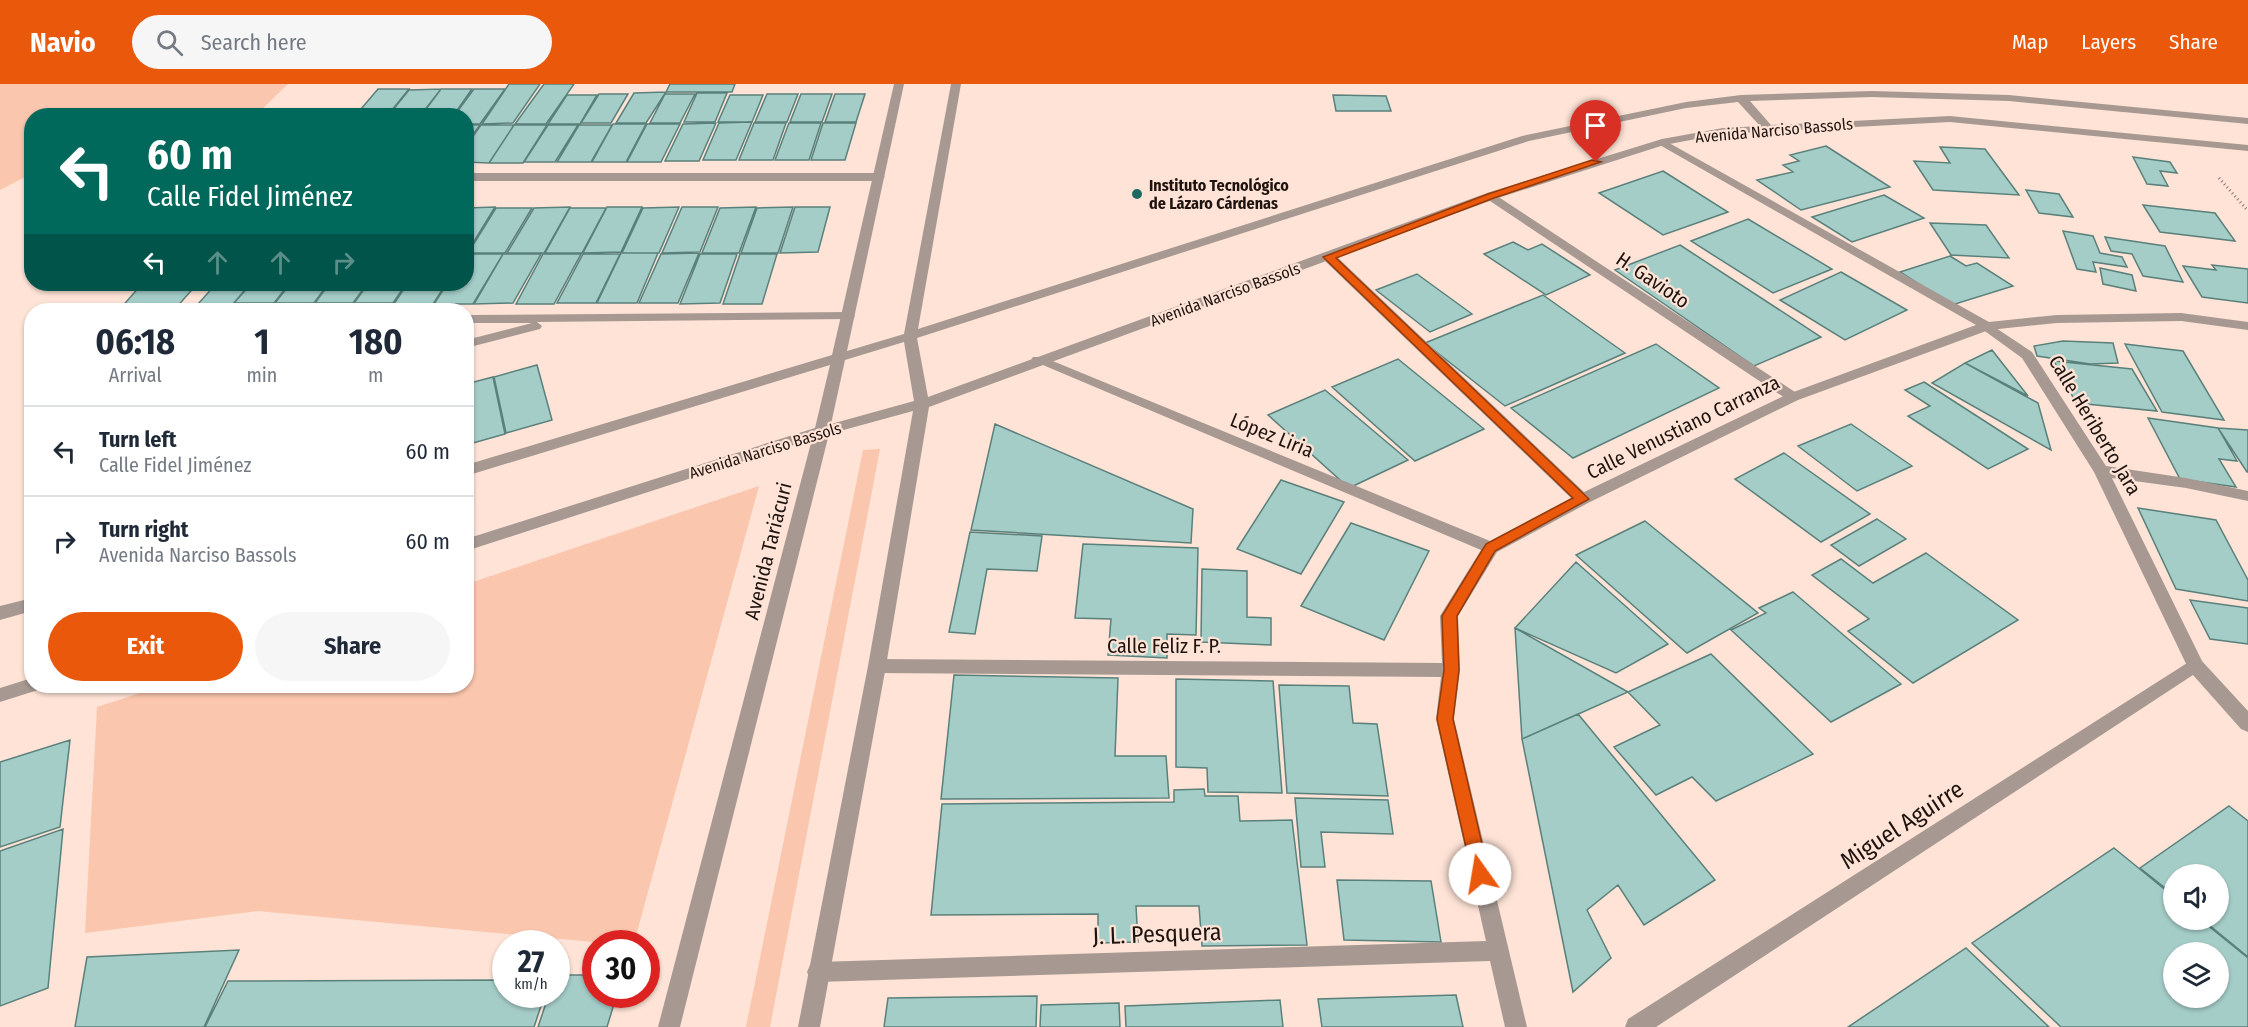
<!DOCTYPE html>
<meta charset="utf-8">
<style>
body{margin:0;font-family:"Fira Sans Condensed",sans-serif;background:#f6f6f7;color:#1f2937;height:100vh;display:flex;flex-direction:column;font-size:22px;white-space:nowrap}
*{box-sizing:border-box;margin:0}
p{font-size:20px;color:#747a83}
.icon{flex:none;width:33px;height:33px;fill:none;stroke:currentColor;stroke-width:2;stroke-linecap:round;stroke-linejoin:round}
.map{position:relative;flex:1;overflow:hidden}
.panel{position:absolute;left:24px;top:219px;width:450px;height:390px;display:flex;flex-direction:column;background:#fff;border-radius:24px;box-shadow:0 2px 4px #0004}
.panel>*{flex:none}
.hud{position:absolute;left:24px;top:24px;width:450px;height:183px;border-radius:24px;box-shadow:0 2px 4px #0004;background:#00695c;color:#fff;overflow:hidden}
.tools{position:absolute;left:2163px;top:780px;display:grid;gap:12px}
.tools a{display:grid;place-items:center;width:66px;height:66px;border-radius:50%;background:#fff;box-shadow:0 2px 4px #0004;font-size:30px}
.speed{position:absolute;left:492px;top:846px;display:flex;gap:12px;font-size:30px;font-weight:700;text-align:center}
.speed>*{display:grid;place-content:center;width:78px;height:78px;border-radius:50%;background:#fff;box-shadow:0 2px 4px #0004;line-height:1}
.speed small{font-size:15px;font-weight:400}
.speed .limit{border:9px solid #d22;background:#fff;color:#111}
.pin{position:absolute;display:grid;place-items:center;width:51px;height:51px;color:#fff;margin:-62px -26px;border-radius:50% 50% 50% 0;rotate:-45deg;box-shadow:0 0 6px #0007}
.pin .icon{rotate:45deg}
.me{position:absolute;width:66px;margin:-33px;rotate:347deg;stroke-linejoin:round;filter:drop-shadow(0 0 4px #0008)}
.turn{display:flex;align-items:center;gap:21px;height:126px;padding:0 24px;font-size:27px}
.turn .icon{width:78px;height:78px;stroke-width:2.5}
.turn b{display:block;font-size:42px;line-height:51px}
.lanes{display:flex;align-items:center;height:57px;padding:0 24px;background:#0003;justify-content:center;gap:30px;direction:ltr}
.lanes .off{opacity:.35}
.eta{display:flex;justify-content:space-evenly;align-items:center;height:102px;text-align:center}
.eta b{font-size:36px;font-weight:700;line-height:42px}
.primary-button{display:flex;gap:12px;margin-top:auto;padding:12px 24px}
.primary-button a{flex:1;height:69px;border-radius:36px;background:#ea580c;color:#fff;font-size:24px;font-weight:700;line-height:69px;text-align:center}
.primary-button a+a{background:#f6f6f7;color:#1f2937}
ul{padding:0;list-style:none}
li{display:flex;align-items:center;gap:18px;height:90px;padding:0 24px;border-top:2px solid #e0e1e3}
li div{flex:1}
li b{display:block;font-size:22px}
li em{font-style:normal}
header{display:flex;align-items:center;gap:36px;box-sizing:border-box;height:84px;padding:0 30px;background:#ea580c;color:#fff}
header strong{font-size:28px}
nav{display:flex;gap:33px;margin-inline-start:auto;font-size:21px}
.search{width:420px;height:54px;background:#f6f6f7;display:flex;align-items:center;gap:15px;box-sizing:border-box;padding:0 21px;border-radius:33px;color:#747a83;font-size:22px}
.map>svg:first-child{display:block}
</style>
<header>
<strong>Navio</strong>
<div class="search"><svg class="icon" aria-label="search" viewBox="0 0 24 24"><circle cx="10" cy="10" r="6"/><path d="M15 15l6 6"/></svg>Search here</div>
<nav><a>Map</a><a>Layers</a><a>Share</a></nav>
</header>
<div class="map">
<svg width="2248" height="943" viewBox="0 0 2248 943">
<rect width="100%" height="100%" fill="#fee3d6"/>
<!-- green -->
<path fill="#fac6ad" d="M0 0H288L256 31 32 32 31 90 0 106Z
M880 365 770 943H746L863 366Z
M759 402 634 859H604L258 827 85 849 97 623 162 602H466L467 500Z"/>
<!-- building -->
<path fill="#a5cdc8" stroke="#5a807b" stroke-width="1.5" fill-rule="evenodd" d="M509 0H540L513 39 482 40Z
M544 0H574L546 40H515Z
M670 0H735L732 8H666Z
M378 5H409L387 32H355Z
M441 5 420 32H388L409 6Z
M441 5H472L453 32H421Z
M474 5H505L480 40H466V32H454Z
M666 8 646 39H616L634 9Z
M697 9H727L715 38H684Z
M599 10H628L611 39H581Z
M665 10H695L680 39H650Z
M767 10H798L787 38H755Z
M801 10H832L822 38H790Z
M835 10H865L856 38H825Z
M567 11H597L580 40H548Z
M730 11H763L752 38H718Z
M1333 11 1386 12 1391 27H1336Z
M752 38 736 76H703L719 39Z
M716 39 699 77H665L683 40Z
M754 39H786L773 76H739Z
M789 39H821L809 76H775Z
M823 39H856L845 76H811Z
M613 40H646L626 78H592Z
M647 40H680L661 78H627Z
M466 41H480L466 60Z
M481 41H514L489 79 466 78V62Z
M514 41H547L523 79H489Z
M548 41H578L555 78H524Z
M579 41H612L591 78H557Z
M1826 62 1890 103 1801 126 1757 96 1793 88 1783 81 1799 77 1790 71Z
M1940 63 1985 65 2019 111 1933 106 1914 77 1950 79Z
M2133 73 2170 78 2177 89 2160 87 2168 102 2147 100Z
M1663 87 1728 128 1663 151 1599 109Z
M2026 106 2059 110 2073 133 2039 129Z
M1884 111 1924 134 1852 158 1812 133Z
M2143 121 2215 129 2235 157 2160 148Z
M495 123 467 169H466V124Z
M570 123 544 169H507L534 124Z
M607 123H642L621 168 583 169Z
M679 123 659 169H622L643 124Z
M682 123H718L700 168 662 169Z
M756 123 739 169H702L720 124Z
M793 123 778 169H741L757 124Z
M795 123H830L818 168 780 169Z
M496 124H532L505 169H468Z
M570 124H606L582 169H545Z
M1748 135 1832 185 1773 209 1691 157Z
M1930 139 1986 141 2009 174 1951 171Z
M2063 147 2093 152 2100 169 2122 173 2127 183 2093 178 2096 188 2077 185Z
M2105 153 2165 162 2183 198 2143 192 2132 170 2111 167Z
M1513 158 1528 166 1542 160 1590 191 1546 211 1484 170Z
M1680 161 1821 253 1754 282 1615 186Z
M621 169H658L637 219H597Z
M699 169 678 219H639L661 170Z
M466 170H503L473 220H434L447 200H466Z
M503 170H541L513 219 474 220Z
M543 170H581L554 220H516Z
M583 170H620L596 219H557Z
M700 170H737L720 219 680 220Z
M740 170H777L762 220H723Z
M1950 172 1966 182 1977 179 2013 202 1952 221 1900 188Z
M2212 181 2248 185V219L2202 213 2183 182 2216 186Z
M2100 184 2132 191 2136 207 2103 200Z
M1841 188 1907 226 1845 256 1780 216Z
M1417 190 1472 230 1430 248 1376 206Z
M142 200H197L175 225 119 226Z
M216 200H250L233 220H198Z
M251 200H289L274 219H234Z
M290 200H328L314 219H275Z
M329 200H367L353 219H315Z
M368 200H406L393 219H354Z
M407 200H446L433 220H394Z
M1543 211 1625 269 1505 322 1425 259Z
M2063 257 2113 259 2118 279 2090 280 2037 272 2034 262Z
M1656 260 1719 304 1573 374 1511 324Z
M2125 260 2183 267 2224 336 2162 328Z
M1992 266 2028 312 1965 279Z
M1398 275 1484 345 1415 377 1332 303Z
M2054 277 2132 285 2157 327 2076 319Z
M1965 279 2038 319 2051 366 1932 299Z
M537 281 552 336 506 349 494 293Z
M493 293 505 350 466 361V300Z
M1924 298 2028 365 1988 385 1908 332 1930 322 1905 306Z
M1325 306 1408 376 1349 404 1268 331Z
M2148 334 2218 344 2237 377 2219 375 2236 403 2180 395Z
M995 340 1193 425 1191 459 971 446Z
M1851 340 1912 382 1857 407 1798 362Z
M2218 344 2248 346V388H2247Z
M1784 369 1870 430 1821 458 1735 395Z
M1281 396 1344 418 1301 490 1237 465Z
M2138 424 2216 436 2248 496V517L2176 505Z
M1877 435 1906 455 1859 482 1831 461Z
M1645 437 1758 529 1687 569 1576 471Z
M1351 439 1429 467 1384 556 1301 522Z
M970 448 1042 452 1037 487 987 485 975 550 949 548Z
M1083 460 1198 464 1196 551 1167 550V574L1108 571 1111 535 1075 534Z
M1926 469 2018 536 1913 599 1848 547 1869 535 1812 491 1841 475 1873 499Z
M1576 478 1668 560 1616 589 1515 544Z
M1202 485 1247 487V533L1271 534V561L1201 558Z
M1793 508 1901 600 1831 638 1731 546 1766 529 1759 524Z
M2190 516 2248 524V560L2210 555Z
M1515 544 1628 608 1522 655Z
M1711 570 1813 670 1716 717 1692 693 1656 711 1614 663 1660 641 1628 608Z
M954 591 1118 594 1115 672H1166L1169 714 941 715Z
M1176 595 1273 597 1282 709 1208 708 1207 684 1176 683Z
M1279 601 1349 602 1353 639 1377 640 1388 712 1287 709Z
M1578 630 1715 796 1644 841 1618 801 1587 826 1611 874 1573 908 1522 655Z
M70 656 60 743 0 763V678Z
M1204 705 1205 712H1238L1240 737 1292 736 1307 861 1202 862 1199 822H1136L1138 858 1098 859V830L931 831 942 720 1174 718V706Z
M1295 714 1388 716 1393 750 1321 748 1325 783H1301Z
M2229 722 2248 737V873L2203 836H2218V790H2174V811L2140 784Z
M63 745 48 904 0 922V767Z
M2114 764 2174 813V836H2201L2248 874V943H2061L1972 859ZM2174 868H2218V914H2174Z
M1337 796 1431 797 1441 858 1344 856Z
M1966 864 2049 943H1848Z
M239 866 204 943H75L87 873Z
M556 891H596V910H617L607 943H538L549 910H556Z
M506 896V910H545L534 943H205L228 897Z
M1456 911 1463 943H1322L1318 915Z
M1037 912 1036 943H884L888 914Z
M1280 916 1283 943H1126L1125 922Z
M1119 919 1120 943H1040L1041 921Z"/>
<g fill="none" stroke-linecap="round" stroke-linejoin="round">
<!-- path -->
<path stroke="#88756d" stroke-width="3" stroke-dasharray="1 3" stroke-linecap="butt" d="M2219 94 2248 127"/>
<!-- service -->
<path fill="#a79992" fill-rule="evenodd" d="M1491 108 1798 310 1800 313 1798 316H1788L1487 115V109Z
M1987 238 2032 268 2106 382 2186 394 2248 407V417L2186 404 2112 394 2204 581 2201 586 2195 588 2189 586 2094 388 2022 274 1982 245V239Z"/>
<!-- minor -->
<path fill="#a79992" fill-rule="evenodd" d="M1662 55 1989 238 2057 231 2181 229 2248 238V246L2181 237 2057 239 1989 246 1798 316 1588 419 1497 468 1458 532 1460 586 1454 635 1527 943H1505L1490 877 818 898 810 895 807 888 810 881 818 878 1486 857 1436 635 1441 593 877 589 871 587 868 582 871 577 877 575 1442 579 1440 532 1481 466 1031 276 1033 273H1043L1490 457 1571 414 1324 176V170H1334L1584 408 1788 310 1976 241 1658 60 1656 58Z
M466 89H879L885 93 879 97H466Z
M848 228 855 232 853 235 537 238 542 242 540 245 466 264V256L532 239H466V231Z
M2195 574 2201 576 2248 627V648L2241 645 2193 591 1656 943H1625L1628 935Z"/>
<!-- tertiary -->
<path fill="#a79992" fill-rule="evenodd" d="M894 0H904L847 267 904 250 951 0H961L918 245 1522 52 1686 18 1741 11 1872 7 2009 11 2248 34V40L2009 17 1872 13 1750 17 1771 41 1950 32 2248 61V67L1950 38 1723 50 1664 61 1495 115 929 323 886 582 820 943H798L868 582 913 327 829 350 680 943H658L812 355 466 467V455L815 344 830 281 466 392V381L832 271ZM1738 18 1760 42 1723 44 1662 55 1487 109 928 313 917 254 1529 57 1686 24ZM904 258 914 317 831 340 845 276Z
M32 514V527L0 536V522Z
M32 594V602H41L38 606 0 618V604Z"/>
</g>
<!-- route -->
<path fill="#ea580c" stroke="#983908" stroke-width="1.5" d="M1592 76 1601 78 1494 114 1336 174 1589 415 1495 467 1457 532 1459 586 1453 635 1489 790 1486 795 1480 797 1474 795 1472 790 1437 635 1444 586 1442 532 1486 460 1573 414 1323 173 1488 110Z"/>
<!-- markers -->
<circle fill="#1f6963" stroke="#fee3d6" stroke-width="2" cx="1137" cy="110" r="6"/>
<g text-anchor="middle" stroke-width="4.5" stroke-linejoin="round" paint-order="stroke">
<!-- far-street labels -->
<g font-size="16" fill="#1e130e" stroke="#fee3d6">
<text transform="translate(1774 46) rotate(-5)" y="6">Avenida Narciso Bassols</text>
<text transform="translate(1225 210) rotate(-20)" y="6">Avenida Narciso Bassols</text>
<text transform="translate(765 366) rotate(-17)" y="6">Avenida Narciso Bassols</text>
</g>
<!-- far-poi labels -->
<g font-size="16" font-weight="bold" fill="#1e130e" stroke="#fee3d6" text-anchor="start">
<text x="1149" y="107">Instituto Tecnológico<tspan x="1149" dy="18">de Lázaro Cárdenas</tspan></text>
</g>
<!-- street labels -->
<g font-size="20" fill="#1e130e" stroke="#fee3d6">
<text transform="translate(1653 196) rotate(34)" y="7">H. Gavioto</text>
<text transform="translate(2095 341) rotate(59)" y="7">Calle Heriberto Jara</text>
<text transform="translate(1683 343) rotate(-26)" y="7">Calle Venustiano Carranza</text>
<text transform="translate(1272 351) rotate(22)" y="7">López Liria</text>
<text transform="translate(768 467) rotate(-76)" y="7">Avenida Tariácuri</text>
<text x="1164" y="569">Calle Feliz F. P.</text>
</g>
<!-- near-street labels -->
<g font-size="24" fill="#1e130e" stroke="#fee3d6">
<text transform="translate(1902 741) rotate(-33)" y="8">Miguel Aguirre</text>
<text transform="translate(1157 850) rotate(-2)" y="8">J. L. Pesquera</text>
</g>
</g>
</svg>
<div class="tools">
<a><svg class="icon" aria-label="sound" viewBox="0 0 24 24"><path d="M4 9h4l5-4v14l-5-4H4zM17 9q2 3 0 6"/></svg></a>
<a><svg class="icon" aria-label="layers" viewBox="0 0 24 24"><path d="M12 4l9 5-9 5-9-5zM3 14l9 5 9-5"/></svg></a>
</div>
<div class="speed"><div>27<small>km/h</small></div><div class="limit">30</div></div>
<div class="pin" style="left:1596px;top:78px;background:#d93025"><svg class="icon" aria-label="arrive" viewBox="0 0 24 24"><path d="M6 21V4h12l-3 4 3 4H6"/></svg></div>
<svg class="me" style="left:1480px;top:790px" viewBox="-20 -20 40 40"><circle r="19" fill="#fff"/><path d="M0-13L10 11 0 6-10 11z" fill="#ea580c"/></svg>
<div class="hud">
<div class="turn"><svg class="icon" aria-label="left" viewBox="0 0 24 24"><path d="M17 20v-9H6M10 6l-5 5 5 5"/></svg><div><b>60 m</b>Calle Fidel Jiménez</div></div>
<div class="lanes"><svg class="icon" aria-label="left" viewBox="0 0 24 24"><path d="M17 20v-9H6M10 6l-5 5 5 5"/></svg><svg class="icon off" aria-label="ahead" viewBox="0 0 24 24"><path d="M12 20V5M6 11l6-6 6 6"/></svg><svg class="icon off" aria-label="ahead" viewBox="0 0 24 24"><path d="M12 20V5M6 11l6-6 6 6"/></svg><svg class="icon off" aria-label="right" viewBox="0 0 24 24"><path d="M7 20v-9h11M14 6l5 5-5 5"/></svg></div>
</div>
<section class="panel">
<div class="eta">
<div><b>06:18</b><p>Arrival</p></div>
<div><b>1</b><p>min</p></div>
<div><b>180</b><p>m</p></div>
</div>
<ul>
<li><svg class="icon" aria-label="left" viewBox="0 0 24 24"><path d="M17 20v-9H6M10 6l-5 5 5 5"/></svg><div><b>Turn left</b><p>Calle Fidel Jiménez</p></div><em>60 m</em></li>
<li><svg class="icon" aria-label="right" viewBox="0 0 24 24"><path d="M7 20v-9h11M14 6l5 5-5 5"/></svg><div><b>Turn right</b><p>Avenida Narciso Bassols</p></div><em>60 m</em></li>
</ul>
<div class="primary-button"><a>Exit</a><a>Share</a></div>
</section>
</div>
